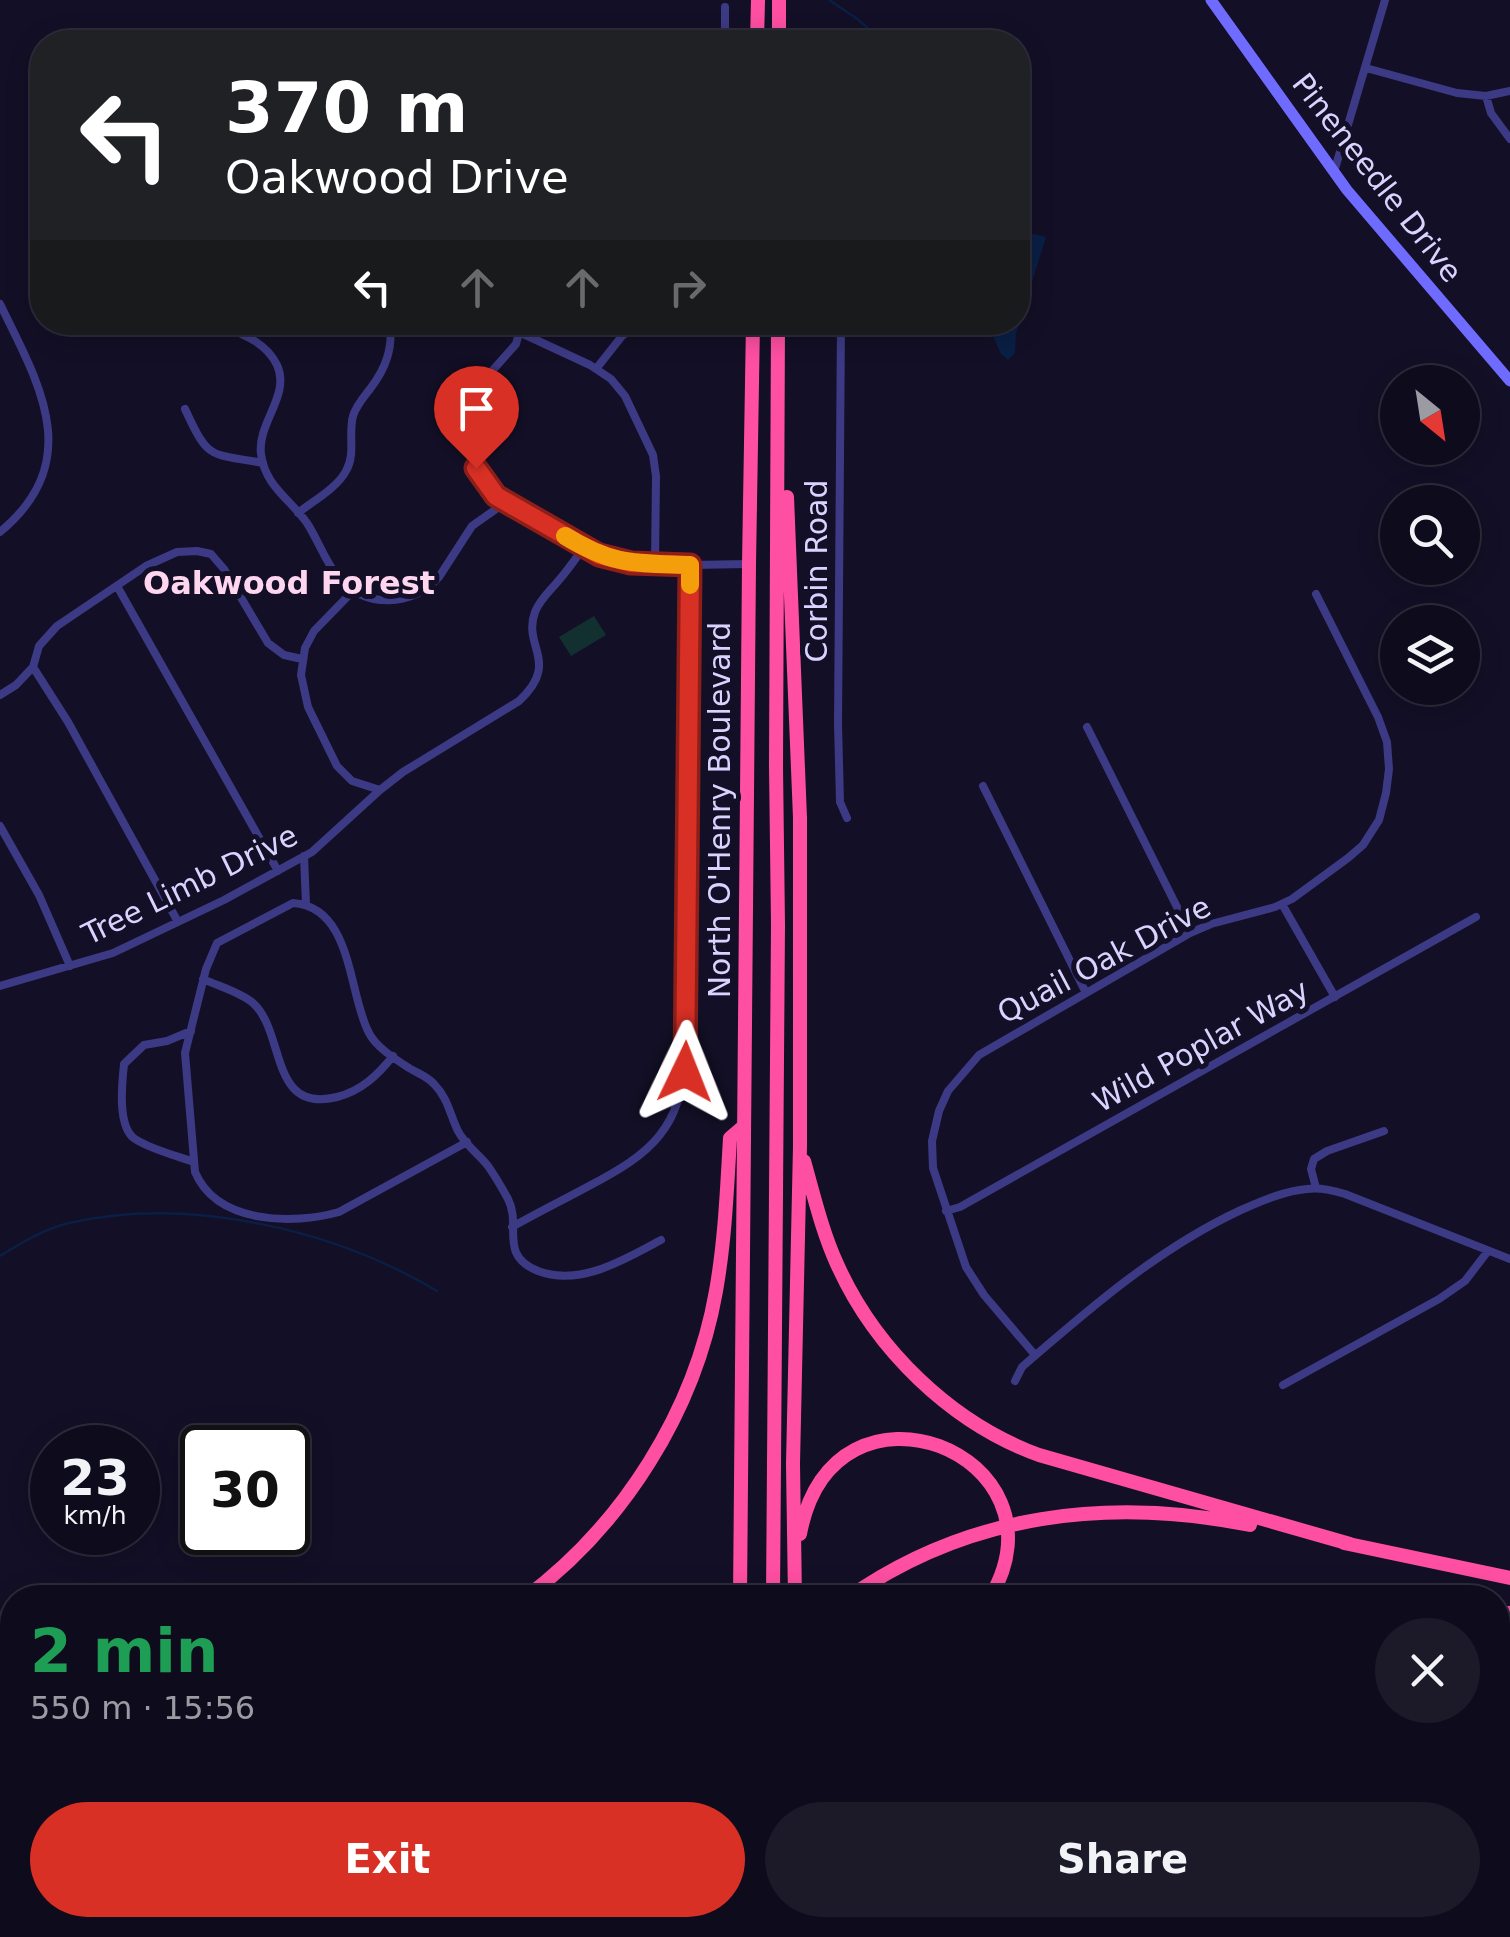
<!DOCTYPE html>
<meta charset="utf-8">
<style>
body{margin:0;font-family:"DejaVu Sans",sans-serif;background:#1c1929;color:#f1f3f6;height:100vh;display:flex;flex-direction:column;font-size:38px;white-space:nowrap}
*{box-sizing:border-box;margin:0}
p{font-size:32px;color:#9b9ba3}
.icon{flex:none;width:55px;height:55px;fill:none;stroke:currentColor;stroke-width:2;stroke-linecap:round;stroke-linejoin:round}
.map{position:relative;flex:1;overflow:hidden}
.drawer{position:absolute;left:0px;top:1585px;width:1510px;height:352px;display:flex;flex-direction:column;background:#0e0b1c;border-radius:40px 40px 0 0;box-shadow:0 5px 25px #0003,0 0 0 2px #2e2b3b}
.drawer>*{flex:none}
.banner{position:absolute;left:30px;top:30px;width:1000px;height:305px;border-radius:40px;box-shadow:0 5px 25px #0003,0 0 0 2px #2e2b3b;background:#202124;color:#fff;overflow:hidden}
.needle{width:65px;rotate:150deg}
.fabs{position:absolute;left:1380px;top:365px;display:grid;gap:20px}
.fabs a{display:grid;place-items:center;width:100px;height:100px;border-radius:50%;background:#0e0b1c;box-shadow:0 5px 25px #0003,0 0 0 2px #2e2b3b;font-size:50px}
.speed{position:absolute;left:30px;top:1425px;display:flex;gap:20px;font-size:50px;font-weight:700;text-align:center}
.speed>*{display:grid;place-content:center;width:130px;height:130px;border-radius:50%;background:#0e0b1c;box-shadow:0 5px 25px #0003,0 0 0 2px #2e2b3b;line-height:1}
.speed small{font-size:25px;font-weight:400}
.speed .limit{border:5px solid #111;border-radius:15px;background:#fff;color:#111}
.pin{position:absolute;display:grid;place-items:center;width:85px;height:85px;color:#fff;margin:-102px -42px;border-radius:50% 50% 50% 0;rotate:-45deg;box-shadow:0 0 10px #0007}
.pin .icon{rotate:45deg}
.me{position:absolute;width:110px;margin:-55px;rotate:2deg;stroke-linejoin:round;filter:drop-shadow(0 0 8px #0008)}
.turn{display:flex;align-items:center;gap:35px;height:210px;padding:0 30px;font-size:45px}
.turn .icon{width:130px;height:130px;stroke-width:2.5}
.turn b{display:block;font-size:70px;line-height:85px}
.lanes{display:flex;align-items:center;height:95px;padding:0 30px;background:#0003;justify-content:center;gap:50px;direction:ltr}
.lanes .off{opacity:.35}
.round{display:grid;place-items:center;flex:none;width:105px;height:105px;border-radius:52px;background:#1c1929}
.summary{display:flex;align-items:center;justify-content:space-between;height:170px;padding:0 30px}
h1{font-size:60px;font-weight:800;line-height:75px;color:#1e9e55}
.button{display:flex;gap:20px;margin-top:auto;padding:20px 30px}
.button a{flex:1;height:115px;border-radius:60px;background:#d93025;color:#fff;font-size:40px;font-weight:800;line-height:115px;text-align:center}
.button a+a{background:#1c1929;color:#f1f3f6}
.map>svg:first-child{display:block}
</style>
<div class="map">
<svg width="1510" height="1937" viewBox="0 0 1510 1937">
<rect width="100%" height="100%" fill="#130f26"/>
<!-- green -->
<path fill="#12302f" d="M594 616 606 635 571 656 559 637Z"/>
<!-- water -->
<path fill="#0a1f44" d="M1035 234 1046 237 1016 333 1015 353 1008 360 1001 354 987 323 1018 322V236Z"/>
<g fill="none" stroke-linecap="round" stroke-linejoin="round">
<!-- stream -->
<path stroke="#0a1f44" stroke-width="2.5" d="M829 0 856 18 884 42
M0 1256C21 1243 44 1229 69 1223 189 1196 333 1229 437 1291"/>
<!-- street -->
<path stroke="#3d3a85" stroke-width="8" d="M725 7V42
M1366 68 1457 93 1486 96 1510 91
M1486 96 1491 113 1510 139
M1334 172 1385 0
M0 304C39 384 86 461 0 532
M214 322C238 333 265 340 277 365 291 395 257 423 261 454 265 486 290 499 307 523 318 540 325 561 338 577 363 609 414 607 439 577L472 526 506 502
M522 322 516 344 477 388 469 405 465 423 468 447 476 469 496 496 584 547 615 560 690 565 749 564
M841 322 838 724 840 802 847 818
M722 331V322
M519 332 590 365 611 379 625 396 653 455 656 476 655 564
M596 369 622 336 642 322
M185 409C209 461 209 453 263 463
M298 513C313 501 337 488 346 471 356 454 348 434 353 416 356 406 363 398 370 389 386 368 393 349 390 322
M117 586 278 871
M353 591 314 631 305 648 301 675 308 707 337 766 352 781 380 790 403 772 519 701C561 662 522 647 535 612 540 599 551 590 559 580 568 570 576 558 584 547
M33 667 68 722 178 922
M0 695 16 685 33 667 39 646 57 626 146 566 177 552 197 551 211 554 224 569 268 643 284 655 302 659
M1087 727 1190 933
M983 786 1086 993
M0 826 39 895 70 966
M304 856 306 904
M1282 904 1335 997
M203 979C218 986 240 992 253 1003 286 1033 269 1114 337 1097 361 1091 378 1075 393 1056
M0 986 113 953 224 900 312 852 380 790
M191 1031 167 1041 144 1045 124 1064C122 1083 117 1127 135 1139 150 1149 177 1156 194 1162
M467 1142 339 1212C293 1225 217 1224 195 1172L185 1053 206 969 217 943 293 903C353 907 348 994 369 1033 376 1047 395 1059 409 1068 417 1073 427 1076 434 1084 448 1098 450 1115 458 1131 465 1145 479 1154 488 1166 495 1176 502 1188 508 1199 522 1226 498 1255 538 1271 581 1287 625 1259 661 1240
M1316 1188 1311 1169 1314 1159 1327 1151 1384 1131
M946 1211 960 1207 1476 917
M512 1227C537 1213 563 1200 589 1186 652 1153 681 1129 686 1054L690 565
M1035 1355 984 1295 966 1267 933 1168 932 1141 939 1111 948 1091 979 1055 1190 933 1211 924 1275 907 1292 899 1348 858 1363 845 1379 820 1386 793 1389 769 1387 742 1378 717 1316 594
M1015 1381 1022 1367C1090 1308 1159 1248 1241 1210 1262 1201 1284 1191 1307 1189 1320 1187 1332 1190 1345 1194L1510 1259
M1283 1385 1439 1299 1465 1281 1488 1251
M1498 1828 1510 1821
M1311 1937 1331 1925"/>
<!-- secondary -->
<path stroke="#6f6bff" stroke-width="11" d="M1211 0 1347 190 1510 381"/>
<!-- highway -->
<path stroke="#ff4fa3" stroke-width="14" d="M757 42 758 0
M779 42V0
M787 497 800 818V1146L793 1464 795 1598
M804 1161C814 1196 822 1231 837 1264 875 1349 951 1423 1039 1455L1350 1544
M800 1534C833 1358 1075 1454 990 1598
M1344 1543 1510 1578
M525 1598C623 1525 695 1411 716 1291 725 1240 727 1189 730 1138L744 1126
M740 1598 749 564 753 322
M773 1598 778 925 776 766 778 322
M848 1598C969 1513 1109 1497 1250 1525
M1498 1613H1510
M1498 1642H1510
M1498 1656H1510
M1498 1678 1510 1675
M0 1729 12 1728
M0 1761 12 1759
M0 1782 12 1781
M484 1925 497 1937
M573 1925 604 1937
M633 1937 635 1925
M647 1937 677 1925
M738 1937V1925
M770 1937V1925
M790 1937V1925
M977 1937 997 1925"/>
</g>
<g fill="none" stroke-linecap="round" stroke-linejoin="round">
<defs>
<path id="route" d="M476 468 496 496 599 555 631 563 690 565 685 1072"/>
</defs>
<!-- route casing -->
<use href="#route" stroke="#8d1f18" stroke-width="25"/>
<!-- route -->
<use href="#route" stroke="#d93025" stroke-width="18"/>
<!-- slow -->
<path stroke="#f59e0b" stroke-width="18" d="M565 536C614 566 635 563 690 565V585"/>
</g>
<g text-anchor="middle" stroke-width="10" stroke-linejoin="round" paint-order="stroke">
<!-- street labels -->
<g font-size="30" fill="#d9d4ff" stroke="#130f26">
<text transform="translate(1377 178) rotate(52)" y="10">Pineneedle Drive</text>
<text transform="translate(817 571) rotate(-90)" y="10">Corbin Road</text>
<text transform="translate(720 810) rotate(-90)" y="10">North O'Henry Boulevard</text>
<text transform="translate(190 885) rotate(-26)" y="10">Tree Limb Drive</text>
<text transform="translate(1104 960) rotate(-28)" y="10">Quail Oak Drive</text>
<text transform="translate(1201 1046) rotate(-29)" y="10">Wild Poplar Way</text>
</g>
<!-- neighbourhood labels -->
<g font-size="32" font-weight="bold" fill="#ffd6f0" stroke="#130f26">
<text x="289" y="594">Oakwood Forest</text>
</g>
</g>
</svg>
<div class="fabs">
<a><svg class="needle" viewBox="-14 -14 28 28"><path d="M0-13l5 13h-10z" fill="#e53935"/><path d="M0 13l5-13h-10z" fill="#9b9ba3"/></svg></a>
<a><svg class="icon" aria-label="search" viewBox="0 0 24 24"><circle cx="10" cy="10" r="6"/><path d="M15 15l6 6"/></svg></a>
<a><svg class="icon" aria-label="layers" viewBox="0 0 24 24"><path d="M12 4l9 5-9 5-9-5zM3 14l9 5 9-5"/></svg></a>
</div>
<div class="speed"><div>23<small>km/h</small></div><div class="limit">30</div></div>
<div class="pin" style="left:476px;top:468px;background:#d93025"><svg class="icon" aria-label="arrive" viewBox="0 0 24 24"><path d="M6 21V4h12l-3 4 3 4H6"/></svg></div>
<svg class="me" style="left:685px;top:1072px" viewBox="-20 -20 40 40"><path d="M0-17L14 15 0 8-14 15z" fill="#d93025" stroke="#fff" stroke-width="4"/></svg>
<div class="banner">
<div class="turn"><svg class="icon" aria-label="left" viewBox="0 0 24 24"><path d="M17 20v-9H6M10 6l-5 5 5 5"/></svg><div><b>370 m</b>Oakwood Drive</div></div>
<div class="lanes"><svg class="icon" aria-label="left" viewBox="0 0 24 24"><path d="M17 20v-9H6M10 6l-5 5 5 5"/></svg><svg class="icon off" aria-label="ahead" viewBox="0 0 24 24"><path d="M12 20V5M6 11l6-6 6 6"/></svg><svg class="icon off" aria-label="ahead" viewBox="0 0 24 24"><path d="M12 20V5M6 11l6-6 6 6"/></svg><svg class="icon off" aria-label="right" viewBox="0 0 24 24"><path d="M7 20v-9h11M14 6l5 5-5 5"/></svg></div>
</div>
<section class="drawer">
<div class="summary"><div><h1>2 min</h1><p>550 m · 15:56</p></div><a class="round"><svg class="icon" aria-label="close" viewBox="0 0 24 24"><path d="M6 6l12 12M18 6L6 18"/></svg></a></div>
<div class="button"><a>Exit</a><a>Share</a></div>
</section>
</div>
